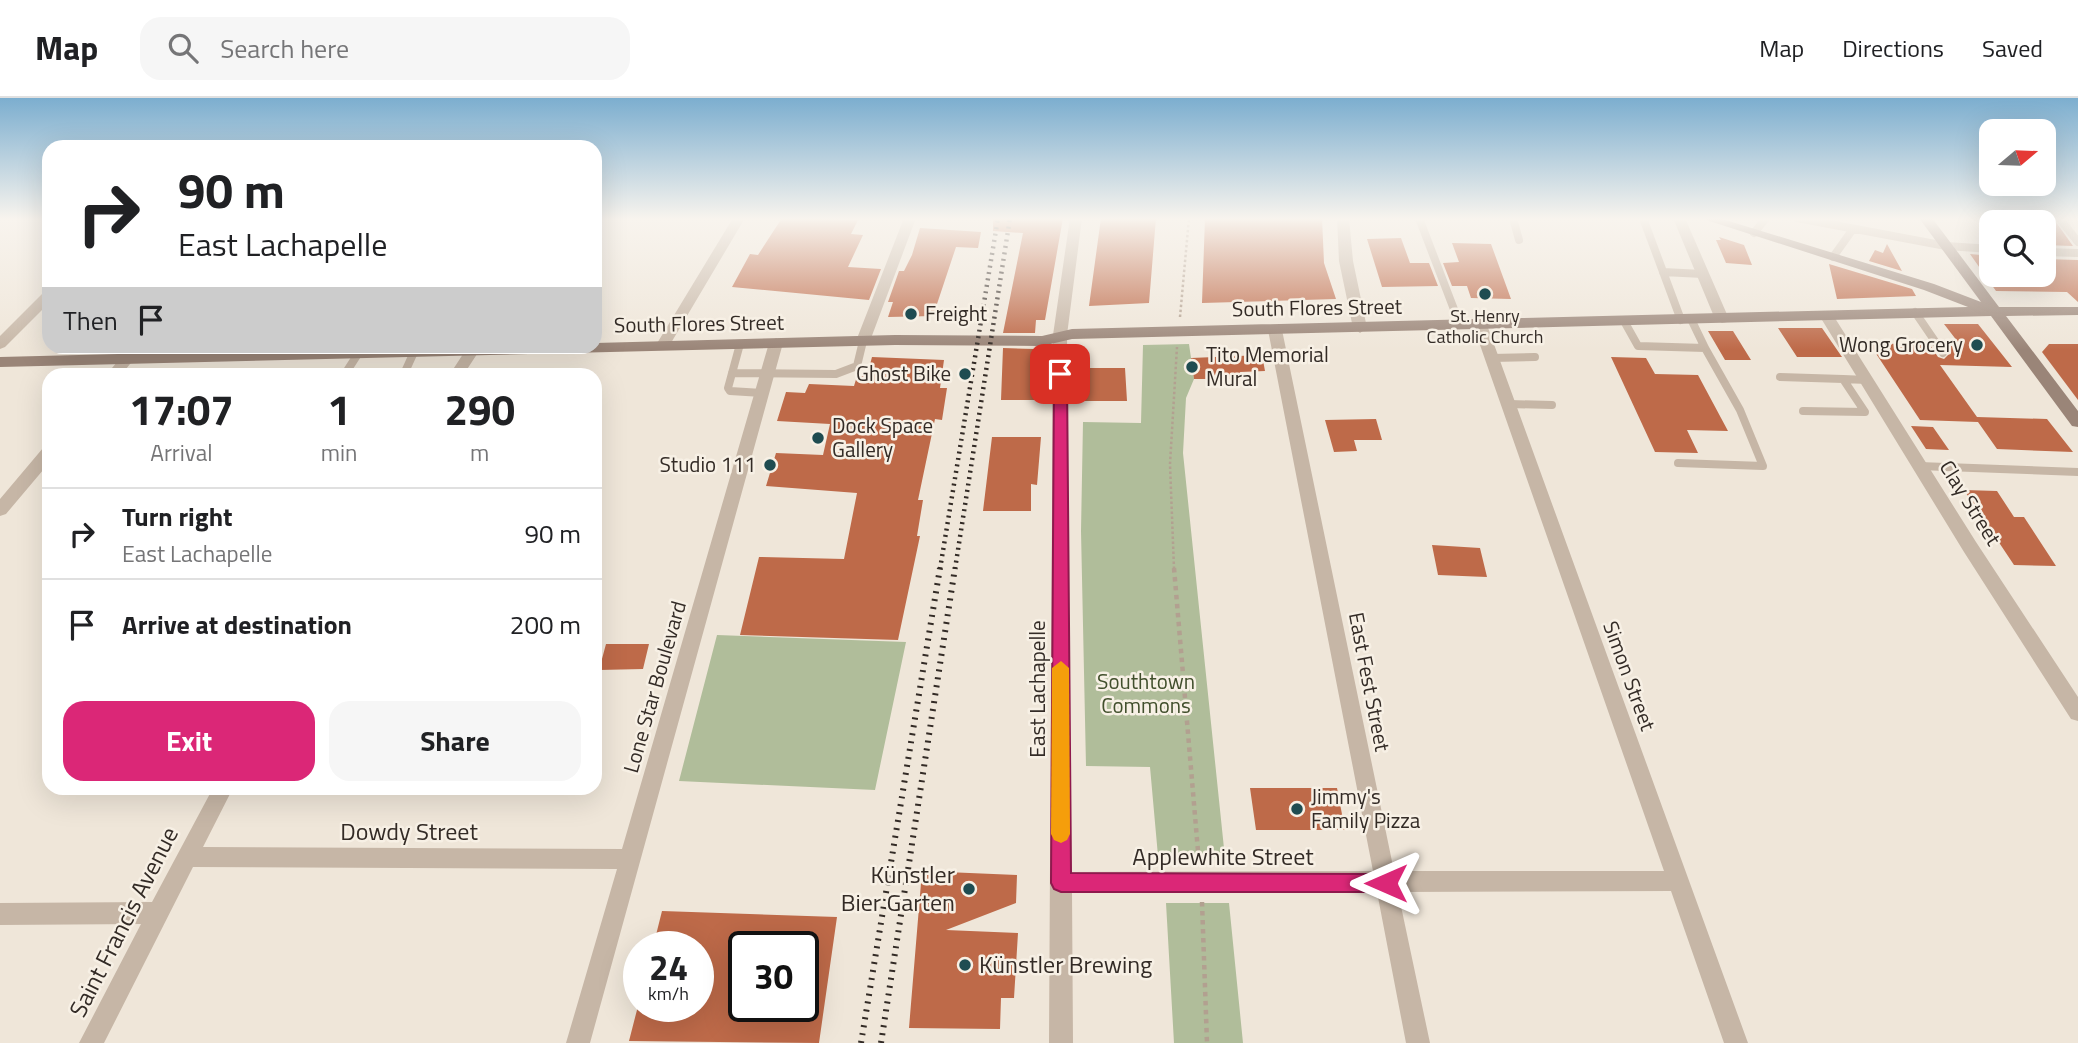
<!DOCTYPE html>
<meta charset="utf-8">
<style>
body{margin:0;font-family:"Titillium Web",sans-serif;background:#f6f6f6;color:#202124;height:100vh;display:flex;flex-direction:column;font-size:26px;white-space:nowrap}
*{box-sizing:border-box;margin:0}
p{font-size:23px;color:#757577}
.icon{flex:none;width:38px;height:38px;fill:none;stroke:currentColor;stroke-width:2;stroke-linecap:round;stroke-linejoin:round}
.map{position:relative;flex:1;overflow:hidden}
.panel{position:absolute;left:42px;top:270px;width:560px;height:427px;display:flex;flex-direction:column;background:#fff;border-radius:21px;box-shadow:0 7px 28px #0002}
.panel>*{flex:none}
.top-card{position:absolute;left:42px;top:42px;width:560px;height:214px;border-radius:21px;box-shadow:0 7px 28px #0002;background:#fff;color:#202124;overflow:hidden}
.needle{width:46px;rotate:71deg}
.buttons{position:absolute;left:1979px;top:21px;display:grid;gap:14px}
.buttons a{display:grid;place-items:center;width:77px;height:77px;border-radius:14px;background:#fff;box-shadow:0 7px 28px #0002;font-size:35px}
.speed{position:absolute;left:623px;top:833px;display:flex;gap:14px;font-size:35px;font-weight:700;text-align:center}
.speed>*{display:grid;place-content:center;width:91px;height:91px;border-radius:50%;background:#fff;box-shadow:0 7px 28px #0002;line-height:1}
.speed small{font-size:18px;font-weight:400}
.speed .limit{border:4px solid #111;border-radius:10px;background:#fff;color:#111}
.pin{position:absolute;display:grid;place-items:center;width:60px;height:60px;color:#fff;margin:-30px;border-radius:14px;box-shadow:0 4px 10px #0006}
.me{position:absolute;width:77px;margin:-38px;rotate:270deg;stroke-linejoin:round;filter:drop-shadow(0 0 5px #0008)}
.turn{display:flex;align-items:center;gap:24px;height:147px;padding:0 21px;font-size:32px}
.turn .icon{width:91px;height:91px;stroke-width:2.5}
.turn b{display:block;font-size:49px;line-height:60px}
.then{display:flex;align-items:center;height:66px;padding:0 21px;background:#0003;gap:14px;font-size:26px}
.eta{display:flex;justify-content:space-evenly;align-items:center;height:119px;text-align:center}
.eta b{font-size:42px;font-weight:700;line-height:49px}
.button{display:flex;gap:14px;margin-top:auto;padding:14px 21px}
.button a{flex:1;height:80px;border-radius:21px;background:#db2777;color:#fff;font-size:28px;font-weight:700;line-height:80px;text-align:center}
.button a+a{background:#f6f6f6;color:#202124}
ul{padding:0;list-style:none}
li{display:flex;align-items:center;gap:21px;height:91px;padding:0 21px;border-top:2px solid #e0e0e0}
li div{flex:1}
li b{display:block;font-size:26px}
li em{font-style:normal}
header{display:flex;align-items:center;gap:42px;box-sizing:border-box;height:98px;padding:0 35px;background:#fff;border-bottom:2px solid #e0e0e0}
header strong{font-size:33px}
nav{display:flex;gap:38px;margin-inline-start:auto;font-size:24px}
.search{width:490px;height:63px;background:#f6f6f6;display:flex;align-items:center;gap:18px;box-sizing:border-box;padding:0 24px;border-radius:21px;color:#757577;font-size:26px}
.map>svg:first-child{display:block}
</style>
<header>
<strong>Map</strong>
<div class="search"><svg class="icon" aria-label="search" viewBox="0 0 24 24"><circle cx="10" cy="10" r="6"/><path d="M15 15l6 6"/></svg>Search here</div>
<nav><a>Map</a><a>Directions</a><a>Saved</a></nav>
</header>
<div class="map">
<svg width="2078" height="945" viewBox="0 0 2078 945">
<rect width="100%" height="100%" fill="#efe6d9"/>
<!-- green -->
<path fill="#b0bd9a" d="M1189 246 1194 281 1186 300 1183 355 1225 760 1158 758 1150 669 1086 668 1081 433 1083 324 1141 325 1143 247Z
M717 537 906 544 875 692 679 683Z
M1166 805H1229L1243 945H1174Z"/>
<!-- building -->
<path fill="#be6a49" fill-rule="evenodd" d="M782 120 858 122 851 136 863 137 848 169 881 171 869 202 732 189 750 156 758 157Z
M993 120H1063L1045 222H1036L1035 235H1003L1023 135 993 133Z
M1101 120H1156L1149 205 1089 208Z
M1205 120H1322L1324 165 1336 201 1202 205Z
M2044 120H2053L2073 148 2044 147Z
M920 130 981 134 978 150 956 149 933 218 888 219 893 204H888L899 173H904L912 157Z
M1719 139 1744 147 1752 167 1726 165 1716 142H1721Z
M1401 140 1410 165H1429L1438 188 1382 189 1367 141Z
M1452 145 1491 146 1511 201 1471 200 1467 188H1452L1443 165 1459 164Z
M1887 146 1902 173 1869 163 1875 152 1883 155Z
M1970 156 1992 158V177H2044V161L2078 162V204L2067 194 1996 193Z
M1829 166 1912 191 1916 198 1837 201Z
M1944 226H1978L2012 269 1940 267 1977 319 2047 321 2073 354 1997 351 1978 324 1920 322 1869 245 1930 247 1938 259 1944 261 1950 255 1946 248H1961Z
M1778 230H1822L1842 259H1797Z
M1708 233H1733L1751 262H1725Z
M2049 246H2078V302L2042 254Z
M1003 250 1034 251 1033 268H1045V302H1001Z
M1262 257 1265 273 1240 274 1242 281H1194L1191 260Z
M872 259 944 262 940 290H947L942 322 935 321 918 402H923L917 438H920L898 542 740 537 759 459 844 461 857 395 766 388 776 355 823 357 830 326 777 323 786 294 805 295 809 286 854 288 858 275 868 274Z
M1611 259 1646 260 1655 276 1698 277 1728 333 1687 332 1698 355 1655 354Z
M1079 270H1125L1127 303H1080Z
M1376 321 1382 342H1354L1357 353 1334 354 1325 322Z
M1911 328 1933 329 1949 352 1926 351Z
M992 339H1041L1037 387 1031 386V413H983Z
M1964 392 1997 393 2014 419H2024L2056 468 2014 467Z
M1432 447 1480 450 1487 479 1438 477Z
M606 546H649L643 571 599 572Z
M1250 690H1337L1345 732H1256Z
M922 773 1017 777 1016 805 946 832 1018 835 1014 900H1001L1000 931 909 930Z
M662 813 837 819 819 945 629 943 638 908H698V849H653ZM744 849H803V908H744Z"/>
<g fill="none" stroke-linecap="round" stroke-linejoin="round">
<!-- path-far1 -->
<path stroke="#b2a090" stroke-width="2.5" stroke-dasharray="2.5 2.5" stroke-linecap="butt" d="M1180 219 1189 120
M1174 471 1170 366 1177 249"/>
<!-- path -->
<path stroke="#b2a090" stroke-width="4.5" stroke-dasharray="4.5 4.5" stroke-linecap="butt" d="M1174 470 1199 765
M1202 804 1207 945"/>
<!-- lane -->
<path stroke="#c6b6a6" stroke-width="8" d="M1419 120 1460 227
M1513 120 1519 142
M1643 120 1681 222
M1797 120 1946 148 1992 151
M2059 120 2078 144
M1754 135 1766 120
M2044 154 2078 155
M1833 159 1853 131
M1663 174 1703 176
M1915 214 1943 255
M1624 223 1638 248 1705 250 1691 221
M740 246 728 290 730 293 762 295
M1492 260 1535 259
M732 275 836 276 857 268 863 243
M345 276 363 248
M404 276 414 254
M1780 279 1843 281
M1509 306 1552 307
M1803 313 1865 314 1843 281 1867 282
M1678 365 1763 368 1740 312 1705 250
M1919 368 2078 374"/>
<!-- street -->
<path fill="#c6b6a6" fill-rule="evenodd" d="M733 120H745L668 250H658L656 247Z
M904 120H916L870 243 868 246H858L856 243Z
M1070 120H1082L1067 237 1071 774 1373 773 1268 232 1275 227 1282 232 1394 773H1664L1473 227 1480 223 1487 227 1748 945H1724L1671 793 1398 794 1430 945H1406L1377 794H1072L1073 945H1049L1053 237Z
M1337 120H1349L1353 163 1367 230 1360 235 1353 230 1339 163Z
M1673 120H1685L1729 221 1727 224 1722 225 1715 221Z
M49 193V205L5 249 0 251V238L44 194Z
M1826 213 1833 217 1976 444 2078 599V623L2071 621 1964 454 1819 217Z
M776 240 783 245 590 945H566L617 771 193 769 104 945H79L141 826 0 827V805L152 804 213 690H233L203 749 622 751 769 245Z
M198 248H214L202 262H192L190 259Z
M473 248 479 253 464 276H450L467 250Z
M127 256 134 261 122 276H107L122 258Z
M49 348V365L6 416 0 418V401L43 350Z"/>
<!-- secondary -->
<path fill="#9a8578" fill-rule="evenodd" d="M1700 120H1719L1934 186 1981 204 1919 120H1932L1999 209H2078V217L2006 218 2078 313V329L2072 328 1991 218 1072 241 1042 248 895 247 0 269V259L440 248H595V245L895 237 1042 238 1072 231 1968 209 1924 192Z"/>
<!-- rail-far1 -->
<path stroke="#332b26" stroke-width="4.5" stroke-dasharray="2 4.5" stroke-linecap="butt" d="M940 471 998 120
M955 471 1010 120"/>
<!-- rail -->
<path stroke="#332b26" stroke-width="6" stroke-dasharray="2 6" stroke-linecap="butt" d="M861 945 940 470
M881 945 955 470"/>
</g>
<!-- sky -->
<linearGradient id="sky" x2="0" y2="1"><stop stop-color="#7caecf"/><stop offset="0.48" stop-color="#f8f4ee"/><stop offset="1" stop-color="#f8f4ee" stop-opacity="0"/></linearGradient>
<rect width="2078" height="252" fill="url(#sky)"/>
<!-- route -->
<path fill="#db2777" stroke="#8e194d" stroke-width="2" d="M1060 272 1067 276 1071 775 1386 776 1393 778 1396 785 1393 791 1386 794H1061L1054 791 1051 785 1054 276Z"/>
<!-- slow -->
<path fill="#f59e0b" d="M1061 563 1069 570 1070 736 1067 742 1061 745 1054 742 1051 736 1052 570Z"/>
<!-- markers -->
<g fill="#1f4c51" stroke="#f7f0e5" stroke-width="2.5">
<circle cx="1485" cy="196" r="7"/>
<circle cx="911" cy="216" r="7"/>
<circle cx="1977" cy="247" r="7"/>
<circle cx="1192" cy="269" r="7"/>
<circle cx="965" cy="276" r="7"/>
<circle cx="818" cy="340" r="7"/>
<circle cx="770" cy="367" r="7"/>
<circle cx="1297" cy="711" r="7"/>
<circle cx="969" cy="791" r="7"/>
<circle cx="965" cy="867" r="7"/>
</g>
<g text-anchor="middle" stroke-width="5" stroke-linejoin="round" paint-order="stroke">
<!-- far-poi labels -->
<g font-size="18" fill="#332b26" stroke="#f7f0e5">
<text x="1485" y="224">St. Henry<tspan x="1485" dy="21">Catholic Church</tspan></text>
</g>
<!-- street labels -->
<g font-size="21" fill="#332b26" stroke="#f7f0e5">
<text transform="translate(1317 210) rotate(-1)" y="7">South Flores Street</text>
<text transform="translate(699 226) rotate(-1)" y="7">South Flores Street</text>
<text transform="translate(1970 405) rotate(58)" y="7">Clay Street</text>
<text transform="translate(1629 578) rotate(70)" y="7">Simon Street</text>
<text transform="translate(1369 584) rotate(79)" y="7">East Fest Street</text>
<text transform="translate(655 589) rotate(-74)" y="7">Lone Star Boulevard</text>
<text transform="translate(1038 591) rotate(-90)" y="7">East Lachapelle</text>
</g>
<!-- poi labels -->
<g font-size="21" fill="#332b26" stroke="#f7f0e5" text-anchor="start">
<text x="925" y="223">Freight</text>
<text x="1963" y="254" text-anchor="end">Wong Grocery</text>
<text x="1206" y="264">Tito Memorial<tspan x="1206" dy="24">Mural</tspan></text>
<text x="951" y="283" text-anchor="end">Ghost Bike</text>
<text x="832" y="335">Dock Space<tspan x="832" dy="24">Gallery</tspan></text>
<text x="756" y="374" text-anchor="end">Studio 111</text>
<text x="1311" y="706">Jimmy's<tspan x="1311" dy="24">Family Pizza</tspan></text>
</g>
<!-- park labels -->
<g font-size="21" fill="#414f2c" stroke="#f7f0e5">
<text x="1146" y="591">Southtown<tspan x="1146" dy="24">Commons</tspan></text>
</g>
<!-- near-street labels -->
<g font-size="24" fill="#332b26" stroke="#f7f0e5">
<text x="409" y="742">Dowdy Street</text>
<text x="1223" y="767">Applewhite Street</text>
<text transform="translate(124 824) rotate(-63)" y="8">Saint Francis Avenue</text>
</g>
<!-- near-poi labels -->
<g font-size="24" fill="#332b26" stroke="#f7f0e5" text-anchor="end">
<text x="955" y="785">Künstler<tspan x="955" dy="28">Bier Garten</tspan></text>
<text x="979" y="875" text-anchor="start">Künstler Brewing</text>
</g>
</g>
</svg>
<div class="buttons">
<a><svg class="needle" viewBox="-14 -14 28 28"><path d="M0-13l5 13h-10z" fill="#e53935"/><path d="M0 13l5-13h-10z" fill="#757577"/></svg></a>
<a><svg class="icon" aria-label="search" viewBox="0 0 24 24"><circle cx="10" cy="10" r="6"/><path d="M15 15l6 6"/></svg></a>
</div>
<div class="speed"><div>24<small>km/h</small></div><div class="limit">30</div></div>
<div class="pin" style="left:1060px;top:276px;background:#d93025"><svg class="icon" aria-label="arrive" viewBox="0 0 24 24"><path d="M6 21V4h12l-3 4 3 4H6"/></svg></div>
<svg class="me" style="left:1386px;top:785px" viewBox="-20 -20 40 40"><path d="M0-17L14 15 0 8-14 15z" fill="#db2777" stroke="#fff" stroke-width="4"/></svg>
<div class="top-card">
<div class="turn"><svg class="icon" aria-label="right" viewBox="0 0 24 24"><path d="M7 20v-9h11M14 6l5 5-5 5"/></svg><div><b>90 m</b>East Lachapelle</div></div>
<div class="then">Then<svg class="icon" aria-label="arrive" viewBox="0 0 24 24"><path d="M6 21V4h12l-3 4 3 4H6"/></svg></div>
</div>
<section class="panel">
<div class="eta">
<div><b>17:07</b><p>Arrival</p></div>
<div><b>1</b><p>min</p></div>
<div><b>290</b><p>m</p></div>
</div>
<ul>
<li><svg class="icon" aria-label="right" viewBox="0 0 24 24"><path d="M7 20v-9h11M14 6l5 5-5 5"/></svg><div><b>Turn right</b><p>East Lachapelle</p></div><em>90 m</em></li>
<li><svg class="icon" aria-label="arrive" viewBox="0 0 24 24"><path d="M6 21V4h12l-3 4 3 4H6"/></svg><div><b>Arrive at destination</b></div><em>200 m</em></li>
</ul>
<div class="button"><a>Exit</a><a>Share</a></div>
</section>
</div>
